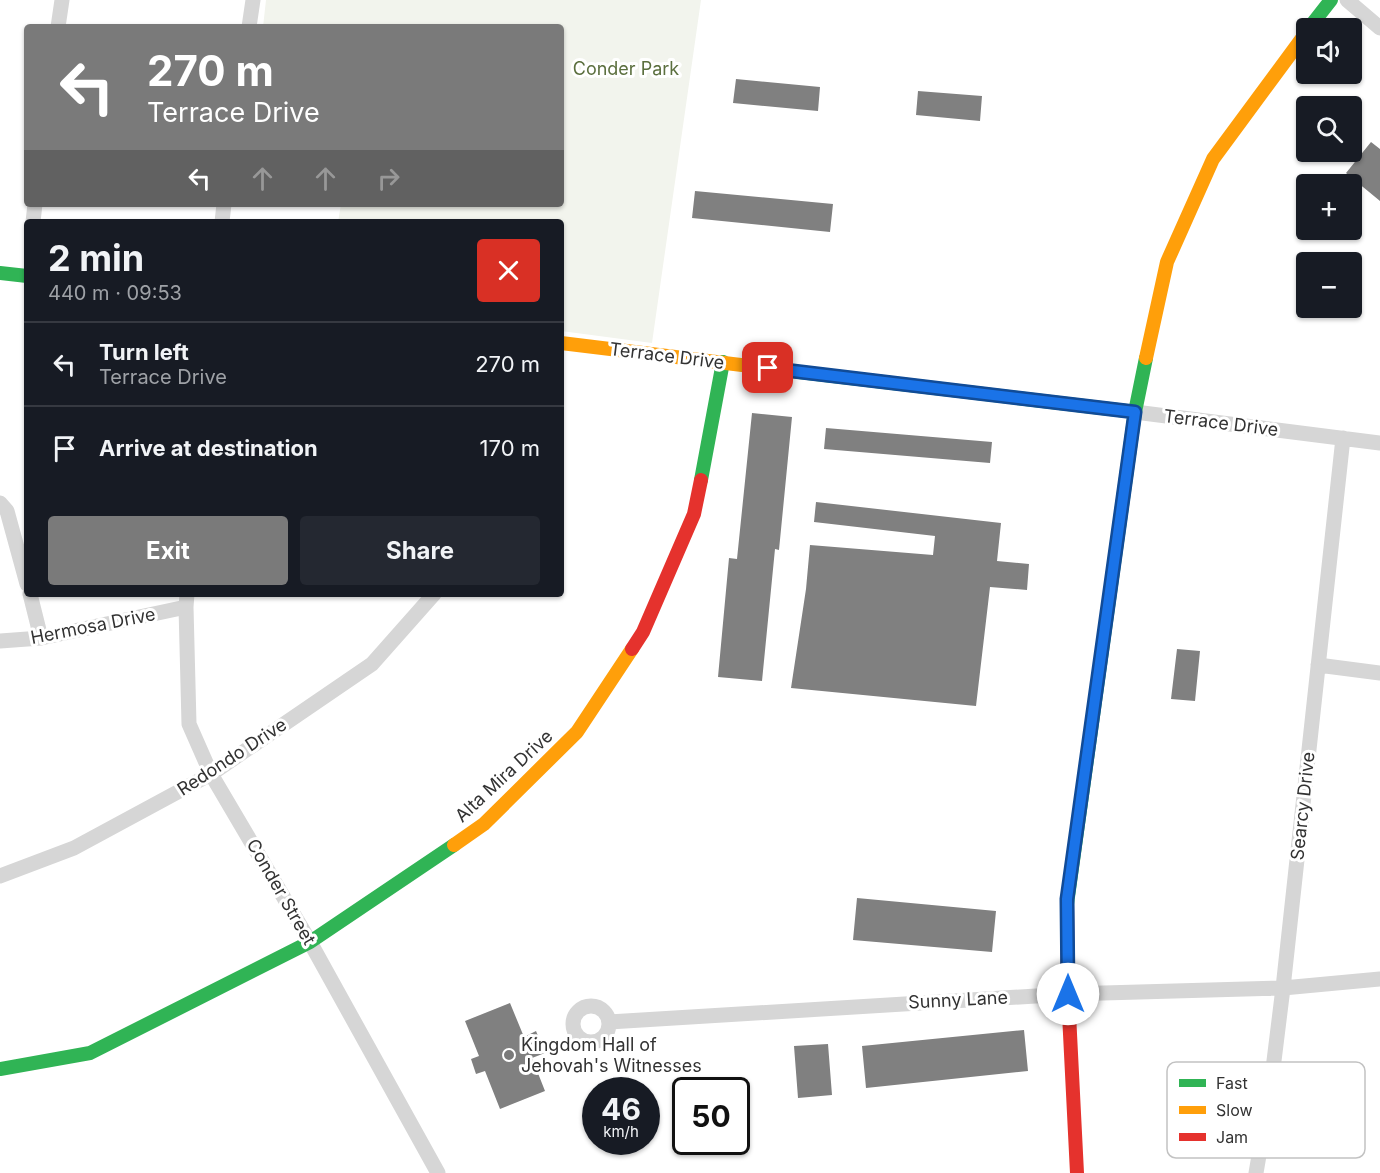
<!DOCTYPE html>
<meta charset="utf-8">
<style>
body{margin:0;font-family:Inter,sans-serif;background:#242831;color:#f1f3f6;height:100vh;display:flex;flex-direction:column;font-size:22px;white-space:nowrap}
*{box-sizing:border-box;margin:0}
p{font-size:20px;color:#9ea1a6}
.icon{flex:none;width:33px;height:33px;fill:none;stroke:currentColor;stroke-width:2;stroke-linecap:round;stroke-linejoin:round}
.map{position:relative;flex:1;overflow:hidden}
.side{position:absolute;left:24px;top:219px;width:540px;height:378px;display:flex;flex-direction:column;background:#171b24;border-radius:6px;box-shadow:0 2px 4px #0004}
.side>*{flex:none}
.banner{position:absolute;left:24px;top:24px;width:540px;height:183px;border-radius:6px;box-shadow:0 2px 4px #0004;background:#7a7a7a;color:#fff;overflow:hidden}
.controls{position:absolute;left:1296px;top:18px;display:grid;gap:12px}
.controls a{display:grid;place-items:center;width:66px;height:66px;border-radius:6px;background:#171b24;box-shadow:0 2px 4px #0004;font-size:30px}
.speed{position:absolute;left:582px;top:1077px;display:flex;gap:12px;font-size:30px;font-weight:700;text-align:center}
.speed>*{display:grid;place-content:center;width:78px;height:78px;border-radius:50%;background:#171b24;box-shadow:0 2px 4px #0004;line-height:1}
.speed small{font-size:15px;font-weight:400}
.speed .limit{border:3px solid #111;border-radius:9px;background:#fff;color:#111}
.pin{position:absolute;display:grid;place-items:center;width:51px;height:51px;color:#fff;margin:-26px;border-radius:12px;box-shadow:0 3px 9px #0006}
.me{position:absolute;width:66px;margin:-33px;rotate:0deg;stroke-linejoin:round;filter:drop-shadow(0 0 4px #0008)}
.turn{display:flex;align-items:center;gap:21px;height:126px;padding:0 24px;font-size:27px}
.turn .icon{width:78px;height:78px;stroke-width:2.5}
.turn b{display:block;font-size:42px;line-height:51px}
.lanes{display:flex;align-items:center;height:57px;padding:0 24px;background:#0003;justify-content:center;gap:30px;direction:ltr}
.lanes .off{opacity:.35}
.round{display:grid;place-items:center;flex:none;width:63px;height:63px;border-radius:6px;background:#242831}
.overview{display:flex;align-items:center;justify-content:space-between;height:102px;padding:0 24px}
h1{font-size:36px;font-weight:700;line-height:45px}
.primary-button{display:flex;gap:12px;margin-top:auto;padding:12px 24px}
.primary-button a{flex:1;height:69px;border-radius:6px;background:#7a7a7a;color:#fff;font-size:24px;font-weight:700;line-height:69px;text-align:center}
.primary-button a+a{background:#242831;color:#f1f3f6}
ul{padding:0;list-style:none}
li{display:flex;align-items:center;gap:18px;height:84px;padding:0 24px;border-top:2px solid #363941}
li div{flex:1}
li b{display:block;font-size:22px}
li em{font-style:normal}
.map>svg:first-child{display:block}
</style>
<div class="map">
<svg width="1380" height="1173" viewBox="0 0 1380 1173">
<rect width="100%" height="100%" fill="#fff"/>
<!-- green -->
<path fill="#f2f4ed" d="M266 0H701L652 343 561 331V222H338L341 204H561V27H263Z"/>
<!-- building -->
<path fill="#808080" d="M736 79 820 87 818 111 733 103Z
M918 91 982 96 980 121 916 115Z
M1371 142 1380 149V201L1346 173Z
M695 191 833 204 830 232 692 218Z
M752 413 792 417 779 550 775 549 762 681 718 677 729 558 737 559Z
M826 428 992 442 990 463 824 449Z
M816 502 1001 523 997 561 1029 564 1027 590 990 587 976 706 791 688 806 589 810 545 933 555 935 536 814 522Z
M1177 649 1200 651 1195 701 1171 699Z
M857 898 996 911 992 952 853 940Z
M510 1003 524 1037 536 1031 545 1053 532 1058 545 1091 500 1109 485 1071 476 1074 471 1059 479 1056 465 1021Z
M1024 1030 1028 1071 866 1088 862 1046Z
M828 1044 832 1095 798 1098 794 1046Z"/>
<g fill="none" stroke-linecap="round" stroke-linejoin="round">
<!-- street -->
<path stroke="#d6d6d6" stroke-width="15" d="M1347 0 1380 28
M58 27 62 0
M249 27 253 0
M33 222 35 204
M222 222 224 204
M1135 412 1380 443
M0 503 7 511 27 584
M30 594 41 638
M187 594 186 607 189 724 211 774 310 942 438 1173
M0 641 41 638 186 607
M1318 665 1380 673
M0 876 74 848 211 774 372 664 434 594
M573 1024a18 18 0 1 1 36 0a18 18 0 1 1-36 0Z
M609 1022 1068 994 1283 988 1380 979
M1256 1173 1271 1085 1283 988 1343 438"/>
<!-- fast -->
<path stroke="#30b455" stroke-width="14" d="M1309 28 1331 0
M0 273 27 276
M799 372 1135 412
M701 480 723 362
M1067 904 1135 412 1146 358
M0 1069 90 1053 310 942 454 845"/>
<!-- slow -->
<path stroke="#ff9f0a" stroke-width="14" d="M561 343 799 372
M1146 358 1167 262 1213 159 1306 33
M454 845 484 824 577 732 632 649"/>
<!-- jam -->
<path stroke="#e5322d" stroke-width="14" d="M632 649 643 632 694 514 701 480
M1067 904 1068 994 1077 1173"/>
</g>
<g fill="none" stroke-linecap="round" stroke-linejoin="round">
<defs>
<path id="route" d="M768 368 1135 412 1067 899 1068 994"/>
</defs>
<!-- route casing -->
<use href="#route" stroke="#114b97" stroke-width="15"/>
<!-- route -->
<use href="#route" stroke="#1a73e8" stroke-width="10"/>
</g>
<!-- markers -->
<circle fill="#7a7a7a" stroke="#fff" stroke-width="2" cx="509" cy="1055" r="6"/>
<g text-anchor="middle" stroke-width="6" stroke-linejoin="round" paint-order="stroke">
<!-- park labels -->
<g font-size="18" fill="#5b6f3e" stroke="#fff">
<text x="626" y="75">Conder Park</text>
</g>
<!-- street labels -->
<g font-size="18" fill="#323232" stroke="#fff">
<text transform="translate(667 356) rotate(7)" y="6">Terrace Drive</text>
<text transform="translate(1221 423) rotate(7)" y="6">Terrace Drive</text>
<text transform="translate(93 626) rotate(-11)" y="6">Hermosa Drive</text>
<text transform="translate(232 757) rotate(-33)" y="6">Redondo Drive</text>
<text transform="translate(504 776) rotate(-43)" y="6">Alta Mira Drive</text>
<text transform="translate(1303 806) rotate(-84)" y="6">Searcy Drive</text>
<text transform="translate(281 892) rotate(60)" y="6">Conder Street</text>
<text transform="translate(958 1000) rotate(-3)" y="6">Sunny Lane</text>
</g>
<!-- poi labels -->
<g font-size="18" fill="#323232" stroke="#fff" text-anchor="start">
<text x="521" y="1051">Kingdom Hall of<tspan x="521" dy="21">Jehovah's Witnesses</tspan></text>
</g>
</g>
<!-- legend -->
<rect x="1167" y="1062" width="198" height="96" rx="9" fill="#fff" stroke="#c2c2c2" stroke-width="1.5"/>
<rect x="1179" y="1079" width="27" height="8" fill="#30b455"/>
<rect x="1179" y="1106" width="27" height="8" fill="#ff9f0a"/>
<rect x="1179" y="1133" width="27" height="8" fill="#e5322d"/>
<g font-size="16" fill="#323232">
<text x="1216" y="1089">Fast</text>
<text x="1216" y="1116">Slow</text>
<text x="1216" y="1143">Jam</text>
</g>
</svg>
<div class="controls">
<a><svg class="icon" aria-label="sound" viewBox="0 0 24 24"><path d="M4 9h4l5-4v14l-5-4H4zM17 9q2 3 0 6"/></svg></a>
<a><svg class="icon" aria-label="search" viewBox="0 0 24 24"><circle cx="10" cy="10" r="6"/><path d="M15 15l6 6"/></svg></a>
<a>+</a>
<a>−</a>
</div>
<div class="speed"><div>46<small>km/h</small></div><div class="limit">50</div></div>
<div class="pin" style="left:768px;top:368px;background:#d93025"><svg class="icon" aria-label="arrive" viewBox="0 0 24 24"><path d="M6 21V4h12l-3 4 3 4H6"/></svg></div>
<svg class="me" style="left:1068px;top:994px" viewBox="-20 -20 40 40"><circle r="19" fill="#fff"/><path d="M0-13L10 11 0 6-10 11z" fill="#1a73e8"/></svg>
<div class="banner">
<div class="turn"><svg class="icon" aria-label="left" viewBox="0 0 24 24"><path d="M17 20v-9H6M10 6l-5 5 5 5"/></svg><div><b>270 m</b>Terrace Drive</div></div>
<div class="lanes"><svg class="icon" aria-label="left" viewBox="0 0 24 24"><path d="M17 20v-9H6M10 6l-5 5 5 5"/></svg><svg class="icon off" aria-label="ahead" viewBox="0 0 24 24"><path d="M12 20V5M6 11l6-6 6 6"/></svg><svg class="icon off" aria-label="ahead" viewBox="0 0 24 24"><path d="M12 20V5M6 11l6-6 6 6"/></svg><svg class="icon off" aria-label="right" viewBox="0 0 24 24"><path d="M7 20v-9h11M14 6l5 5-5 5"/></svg></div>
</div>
<section class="side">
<div class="overview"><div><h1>2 min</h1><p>440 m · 09:53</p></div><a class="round" style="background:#d93025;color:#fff"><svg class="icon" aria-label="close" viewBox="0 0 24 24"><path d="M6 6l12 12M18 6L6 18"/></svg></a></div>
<ul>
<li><svg class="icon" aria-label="left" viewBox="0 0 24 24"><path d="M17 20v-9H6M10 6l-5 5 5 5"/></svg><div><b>Turn left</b><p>Terrace Drive</p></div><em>270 m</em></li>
<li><svg class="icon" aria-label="arrive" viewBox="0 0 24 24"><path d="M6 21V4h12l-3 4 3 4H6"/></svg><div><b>Arrive at destination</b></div><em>170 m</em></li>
</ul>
<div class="primary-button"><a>Exit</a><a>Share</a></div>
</section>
</div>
